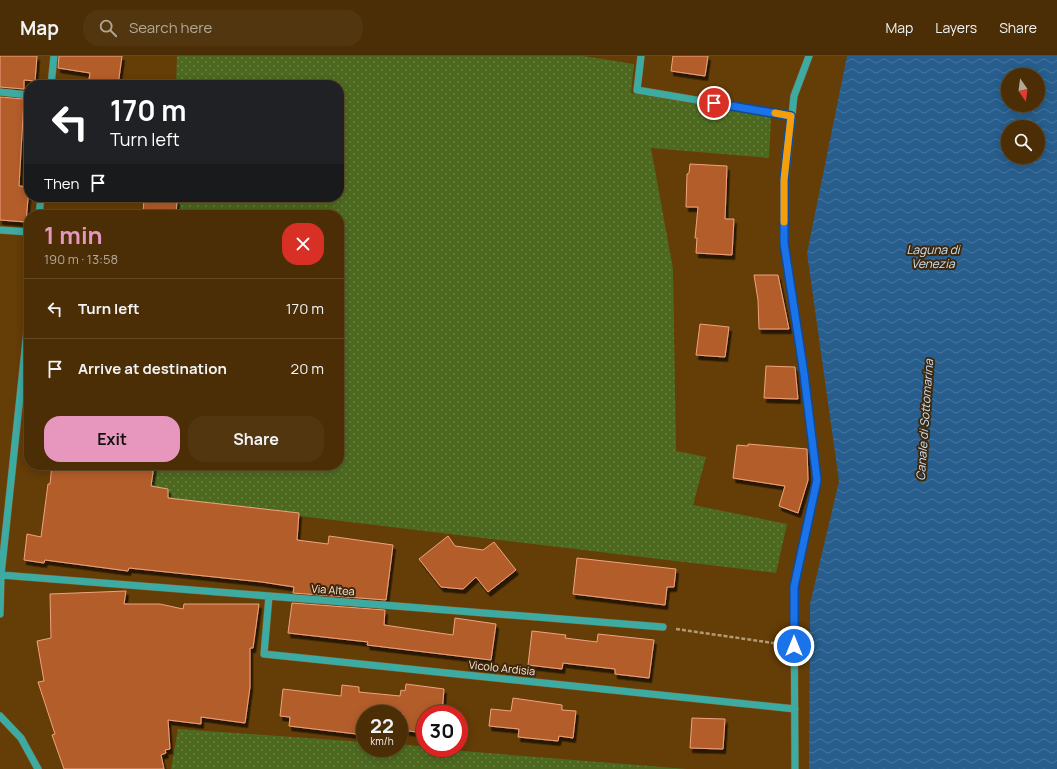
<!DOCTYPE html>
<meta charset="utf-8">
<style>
body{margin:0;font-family:Manrope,sans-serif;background:#52360f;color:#f1f3f6;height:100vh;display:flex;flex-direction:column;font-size:15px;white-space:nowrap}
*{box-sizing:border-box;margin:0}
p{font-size:13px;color:#b2a89a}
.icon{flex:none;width:22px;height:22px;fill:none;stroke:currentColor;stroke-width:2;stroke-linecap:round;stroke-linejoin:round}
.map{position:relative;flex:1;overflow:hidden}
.sheet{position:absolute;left:24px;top:154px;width:320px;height:260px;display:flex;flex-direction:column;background:#4b2e05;border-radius:16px;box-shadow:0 2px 10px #0003,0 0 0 1px #624a27}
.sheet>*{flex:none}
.top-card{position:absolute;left:24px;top:24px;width:320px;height:122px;border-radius:16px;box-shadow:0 2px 10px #0003,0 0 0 1px #624a27;background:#202124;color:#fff;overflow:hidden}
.needle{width:26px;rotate:166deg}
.fabs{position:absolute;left:1001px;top:12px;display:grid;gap:8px}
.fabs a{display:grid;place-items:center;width:44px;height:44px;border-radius:50%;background:#4b2e05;box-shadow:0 2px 10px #0003,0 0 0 1px #624a27;font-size:20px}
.speed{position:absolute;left:356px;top:649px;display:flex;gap:8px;font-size:20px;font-weight:700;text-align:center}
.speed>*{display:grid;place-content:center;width:52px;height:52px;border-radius:50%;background:#4b2e05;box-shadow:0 2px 10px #0003,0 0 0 1px #624a27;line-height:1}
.speed small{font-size:10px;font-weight:400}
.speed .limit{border:6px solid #d22;background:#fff;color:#111}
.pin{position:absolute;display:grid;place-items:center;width:34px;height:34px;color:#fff;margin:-17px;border:2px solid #fff;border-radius:50%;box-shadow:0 1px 4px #0007}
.me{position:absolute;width:44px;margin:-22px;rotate:0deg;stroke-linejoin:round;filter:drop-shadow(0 0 3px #0008)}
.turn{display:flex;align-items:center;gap:14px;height:84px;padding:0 20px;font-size:18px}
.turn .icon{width:52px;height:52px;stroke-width:2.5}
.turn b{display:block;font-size:28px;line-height:34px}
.then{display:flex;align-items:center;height:38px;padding:0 20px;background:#0003;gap:8px;font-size:15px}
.round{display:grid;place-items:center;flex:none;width:42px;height:42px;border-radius:16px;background:#52360f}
.headline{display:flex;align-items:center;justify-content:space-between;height:68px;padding:0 20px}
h1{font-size:24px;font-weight:700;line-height:30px;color:#e797bd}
.cta{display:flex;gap:8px;margin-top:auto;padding:8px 20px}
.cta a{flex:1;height:46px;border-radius:16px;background:#e797bd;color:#111;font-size:16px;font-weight:700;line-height:46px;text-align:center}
.cta a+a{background:#52360f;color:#f1f3f6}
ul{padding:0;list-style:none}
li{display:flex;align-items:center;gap:12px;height:60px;padding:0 20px;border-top:1px solid #624a27}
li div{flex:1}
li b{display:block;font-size:15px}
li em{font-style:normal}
header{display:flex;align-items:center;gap:24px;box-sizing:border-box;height:56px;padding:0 20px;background:#4b2e05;border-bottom:1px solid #624a27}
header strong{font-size:19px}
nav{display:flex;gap:22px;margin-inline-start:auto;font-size:14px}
.search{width:280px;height:36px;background:#52360f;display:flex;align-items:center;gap:10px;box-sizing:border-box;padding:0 14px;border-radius:16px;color:#b2a89a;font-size:15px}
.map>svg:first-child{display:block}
</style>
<header>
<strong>Map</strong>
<div class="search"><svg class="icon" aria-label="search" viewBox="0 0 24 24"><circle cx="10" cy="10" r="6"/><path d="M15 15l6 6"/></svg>Search here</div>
<nav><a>Map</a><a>Layers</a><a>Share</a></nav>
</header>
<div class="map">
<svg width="1057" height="713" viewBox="0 0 1057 713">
<defs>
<pattern id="garden-dots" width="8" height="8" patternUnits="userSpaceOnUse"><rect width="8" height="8" fill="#4d691f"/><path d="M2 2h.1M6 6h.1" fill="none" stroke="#687f3f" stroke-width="1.8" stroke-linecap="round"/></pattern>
<pattern id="water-waves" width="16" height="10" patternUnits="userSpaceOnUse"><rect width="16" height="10" fill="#275e8d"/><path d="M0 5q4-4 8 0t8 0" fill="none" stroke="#47759c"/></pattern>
<filter id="shadow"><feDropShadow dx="2.5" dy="4.5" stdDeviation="0" flood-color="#0009"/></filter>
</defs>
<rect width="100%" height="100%" fill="#643d07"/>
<!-- garden -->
<path fill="url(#garden-dots)" d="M177 0H583L634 8 631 37 771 61 769 102 651 92 673 213 676 395 706 401 693 449 787 468 776 517 149 442 152 409H339V159H167L168 141H339V29H176Z
M178 673 365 686V692H399V688L425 691V692L687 713H171Z"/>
<!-- water -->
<path fill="url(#water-waves)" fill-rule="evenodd" d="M847 0H1057V713H809L810 548 839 425 807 197ZM1008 19H1038V49H1008ZM1008 71H1038V101H1008Z"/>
<!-- building -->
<path fill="#b35d2c" stroke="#efa37c" filter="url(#shadow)" d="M0 0H37L35 25 24 24V33L0 31Z
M59 0H122L118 29H88L90 17 58 12Z
M673 0H708L705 20 671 15Z
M0 41 24 43 19 130 29 131 26 166 0 164Z
M690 108 727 110 725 163H734L732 199 696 197 697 182H695L698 151H686L687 118 689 117Z
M144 141 177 144 176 159H143Z
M754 219H778L789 273H759L758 244Z
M700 268 729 271 725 301 696 299Z
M766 310 795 311 798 343 764 342Z
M748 388 807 393 808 424 798 457 779 450 785 430 733 422 737 389 748 390Z
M52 409H154L151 430 168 433V442L299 457 297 484 328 488 329 480 393 489 386 544 293 537 294 531 262 526 129 512 128 515 45 504 44 507 24 504 27 478 41 481 48 428H50Z
M448 480 455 490 483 494 494 486 516 514 488 536 476 521 463 533 441 531 419 503Z
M577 502 676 513 674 531H667L665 549 573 538Z
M126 535 124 548H160L183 553 184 548H259L253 592H250V631L245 667 201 661V668L168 664 170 693 165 694 166 697 161 699 164 713H64L52 679 55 678 38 626 44 625 37 585 51 582 50 538Z
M292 547 385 554 384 569 453 579 455 562 496 568 491 604 367 589 368 586 288 577Z
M532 575 566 579 565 582 597 586 598 578 654 584 649 622 615 618V613L563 607 562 613 528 609Z
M406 628 444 633 442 658H425V677L401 674 403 658H365V679L289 670 290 661 280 660 283 633 341 640 342 629 359 631V636L400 640 401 634 405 635Z
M513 642 562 649V654L576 655 573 682 559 680 558 685 518 681 519 673 489 670 491 653 511 655Z
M692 662 725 663 723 693 690 692Z"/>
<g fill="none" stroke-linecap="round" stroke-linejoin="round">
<defs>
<path id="minor" d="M641 0 637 34 791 60
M51 29 54 0
M0 36 29 39
M39 159 41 141
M0 174 29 176
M1 519 663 571
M269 540 264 598 795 653
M0 558 1 519 29 256
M0 660 21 682 38 713
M795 713 794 531 817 424 804 318 784 187 785 124 794 40 809 0"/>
</defs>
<!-- minor casing -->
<use href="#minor" stroke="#7d5929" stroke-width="8"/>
<!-- path -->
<path stroke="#b59976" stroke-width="2.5" stroke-dasharray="4 2" stroke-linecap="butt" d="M676 573 780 588"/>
<!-- minor -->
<use href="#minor" stroke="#3eaba3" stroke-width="7"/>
</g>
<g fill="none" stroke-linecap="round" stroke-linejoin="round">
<defs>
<path id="route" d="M714 47 791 60 784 124V187L804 318 817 424 794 531V590"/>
</defs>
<!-- route casing -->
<use href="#route" stroke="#114b97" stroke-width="10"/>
<!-- route -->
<use href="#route" stroke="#1a73e8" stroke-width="7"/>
<!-- slow -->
<path stroke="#f59e0b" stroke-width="7" d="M775 57 791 60 784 124V166"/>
</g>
<g text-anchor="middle" stroke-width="4" stroke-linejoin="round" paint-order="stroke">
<!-- street labels -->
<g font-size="11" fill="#feebd9" stroke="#3e280d">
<text transform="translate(333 534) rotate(4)" y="4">Via Altea</text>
<text transform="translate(502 612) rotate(6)" y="4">Vicolo Ardisia</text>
</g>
<!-- water labels -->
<g font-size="12" font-style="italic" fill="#cae0f6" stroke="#3e280d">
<text x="933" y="198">Laguna di<tspan x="933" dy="14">Venezia</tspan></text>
<text transform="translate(925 364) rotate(-86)" y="4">Canale di Sottomarina</text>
</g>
</g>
</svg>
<div class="fabs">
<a><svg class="needle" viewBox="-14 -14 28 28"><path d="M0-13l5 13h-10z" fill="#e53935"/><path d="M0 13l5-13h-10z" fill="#b2a89a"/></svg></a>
<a><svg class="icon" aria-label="search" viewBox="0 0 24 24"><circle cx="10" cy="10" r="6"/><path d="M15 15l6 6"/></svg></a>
</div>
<div class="speed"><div>22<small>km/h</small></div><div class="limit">30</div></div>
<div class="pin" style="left:714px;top:47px;background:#d93025"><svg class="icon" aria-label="arrive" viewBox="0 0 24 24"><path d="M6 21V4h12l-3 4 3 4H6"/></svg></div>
<svg class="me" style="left:794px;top:590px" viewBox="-20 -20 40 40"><circle r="17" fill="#1a73e8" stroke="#fff" stroke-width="3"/><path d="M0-11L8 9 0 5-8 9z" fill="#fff"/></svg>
<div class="top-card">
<div class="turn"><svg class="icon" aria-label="left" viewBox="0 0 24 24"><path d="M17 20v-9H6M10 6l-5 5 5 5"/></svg><div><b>170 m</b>Turn left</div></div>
<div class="then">Then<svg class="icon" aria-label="arrive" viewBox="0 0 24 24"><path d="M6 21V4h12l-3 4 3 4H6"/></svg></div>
</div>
<section class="sheet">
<div class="headline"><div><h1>1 min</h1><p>190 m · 13:58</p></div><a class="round" style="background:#d93025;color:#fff"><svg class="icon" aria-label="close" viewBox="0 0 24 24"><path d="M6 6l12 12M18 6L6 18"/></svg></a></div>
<ul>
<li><svg class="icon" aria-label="left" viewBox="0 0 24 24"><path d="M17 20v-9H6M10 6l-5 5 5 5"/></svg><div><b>Turn left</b></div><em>170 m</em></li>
<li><svg class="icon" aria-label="arrive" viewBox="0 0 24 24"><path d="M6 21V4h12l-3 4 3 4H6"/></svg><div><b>Arrive at destination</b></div><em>20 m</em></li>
</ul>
<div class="cta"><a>Exit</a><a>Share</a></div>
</section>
</div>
